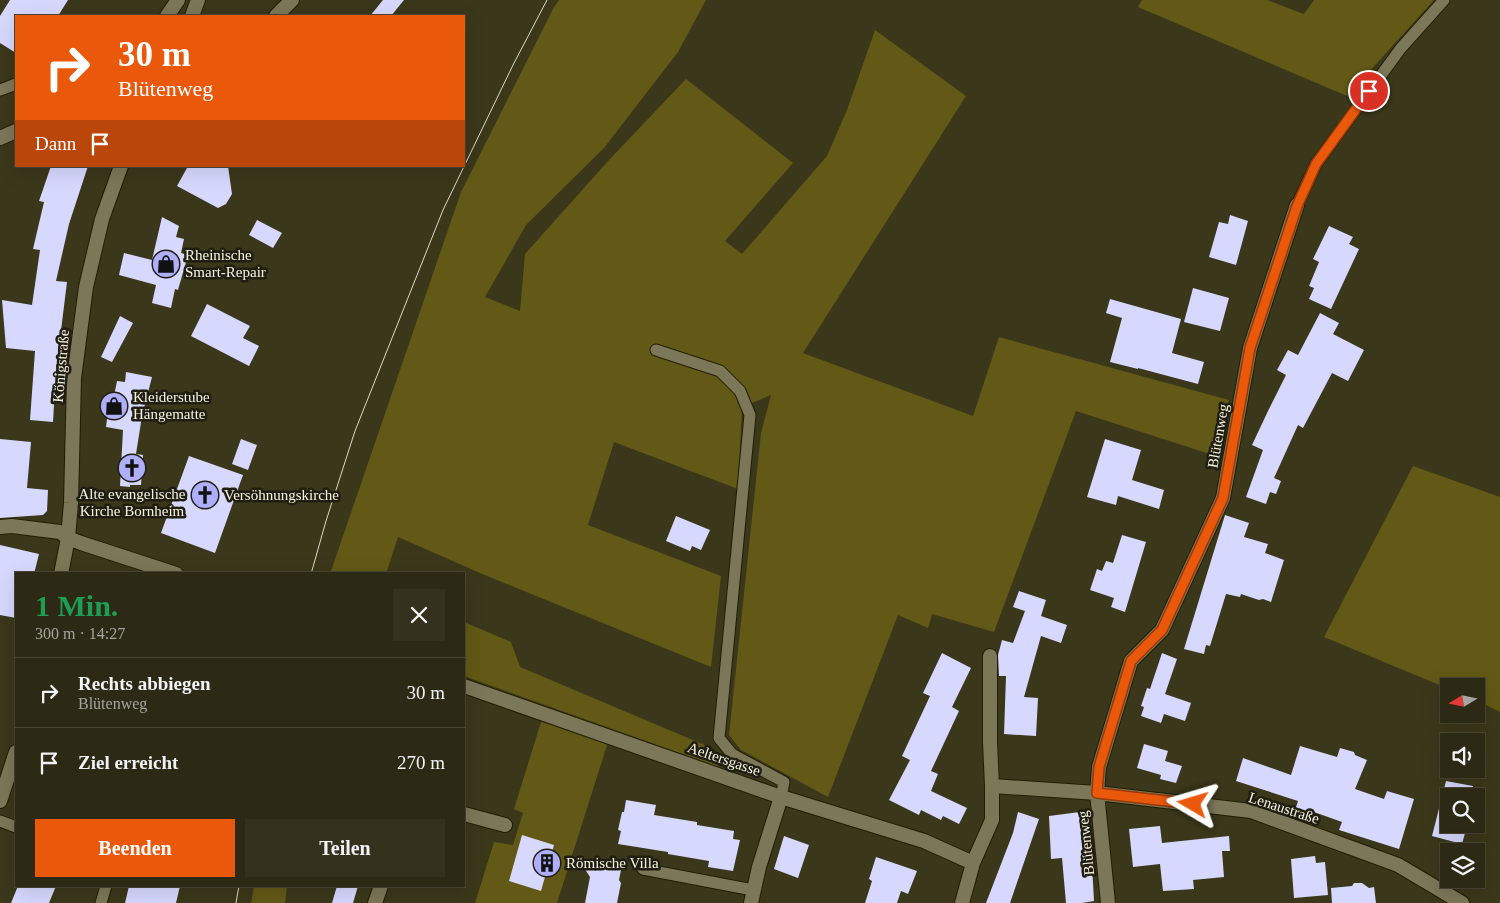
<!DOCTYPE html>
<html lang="de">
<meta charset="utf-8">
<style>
body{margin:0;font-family:"Times New Roman",serif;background:#34311d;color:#f1f3f6;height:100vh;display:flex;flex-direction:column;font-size:19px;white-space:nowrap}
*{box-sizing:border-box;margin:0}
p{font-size:16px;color:#a6a6a0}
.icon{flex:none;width:28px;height:28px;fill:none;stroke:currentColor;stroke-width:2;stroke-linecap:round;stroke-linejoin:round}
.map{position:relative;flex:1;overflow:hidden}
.side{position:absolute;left:15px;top:572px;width:450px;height:315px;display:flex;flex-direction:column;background:#2c2914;border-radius:0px;box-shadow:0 5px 20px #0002,0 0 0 1px #484534}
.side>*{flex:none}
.banner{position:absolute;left:15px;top:15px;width:450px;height:152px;border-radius:0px;box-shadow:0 5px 20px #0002,0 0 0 1px #484534;background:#ea580c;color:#fff;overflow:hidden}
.needle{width:32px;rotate:260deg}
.tools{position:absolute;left:1440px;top:678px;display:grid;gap:10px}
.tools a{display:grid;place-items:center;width:45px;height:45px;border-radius:0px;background:#2c2914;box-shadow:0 5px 20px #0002,0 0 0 1px #484534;font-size:25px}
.pin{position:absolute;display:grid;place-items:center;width:42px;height:42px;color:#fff;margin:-21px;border:2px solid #fff;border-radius:50%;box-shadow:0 1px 5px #0007}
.me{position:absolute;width:55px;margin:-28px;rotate:277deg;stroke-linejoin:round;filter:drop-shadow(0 0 4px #0008)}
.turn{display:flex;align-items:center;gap:18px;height:105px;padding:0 20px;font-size:22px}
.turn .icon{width:65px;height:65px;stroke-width:2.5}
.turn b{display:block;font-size:35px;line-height:42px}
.then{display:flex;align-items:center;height:48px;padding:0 20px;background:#0003;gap:10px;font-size:19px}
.round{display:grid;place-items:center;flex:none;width:52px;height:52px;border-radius:0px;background:#34311d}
.overview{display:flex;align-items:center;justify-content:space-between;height:85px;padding:0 20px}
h1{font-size:30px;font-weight:700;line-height:38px;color:#1e9e55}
.button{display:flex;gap:10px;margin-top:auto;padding:10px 20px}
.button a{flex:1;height:58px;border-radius:0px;background:#ea580c;color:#fff;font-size:20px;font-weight:700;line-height:58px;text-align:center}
.button a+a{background:#34311d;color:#f1f3f6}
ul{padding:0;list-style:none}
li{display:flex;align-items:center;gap:15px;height:70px;padding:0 20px;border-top:1px solid #484534}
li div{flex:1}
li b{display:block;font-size:19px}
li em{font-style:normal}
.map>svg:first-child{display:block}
</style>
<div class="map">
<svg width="1500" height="903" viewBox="0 0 1500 903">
<rect width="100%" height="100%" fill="#3b371a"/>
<!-- green -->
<path fill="#625916" d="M559 0H706L678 52 604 148 526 225 485 297 520 311 525 254 609 160 686 79 793 163 725 241 742 254 827 156 847 110 875 30 966 96 803 353 973 416 999 337 1229 400 1216 456 1076 411 994 632 932 614 928 628 898 615 828 797 741 750 729 735 761 433 771 395 742 407 738 489 614 442 588 525 721 576 711 667 487 576 398 537 386 574H330L461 192 554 7Z
M1142 0H1267L1304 14 1314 0H1434L1347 96 1138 7Z
M1413 466 1500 497V712L1476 700V686H1449V689L1324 637Z
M464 622 511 642 520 667 707 746 719 767 464 676Z
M542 719 608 742 557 903H475L494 842 513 845 523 813 514 809Z
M254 886H287L285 903H251Z"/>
<!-- building -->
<path fill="#d6d8fe" d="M10 0H68L58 16H16V53L0 43V16Z
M383 0H404L391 16H370Z
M51 166H88L69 224 56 281 67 282 56 371 53 422 30 420 35 351 6 348 2 300 32 305 40 250 33 249 44 202 39 201Z
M188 166H228L232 194 226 204 218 208 177 186Z
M1230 215 1248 221 1236 265 1209 257 1219 222 1228 224Z
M162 217 179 226 176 237 184 239 181 253 188 255 178 290 175 289 171 308 152 303 156 285 119 275 124 253 152 260Z
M257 220 282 233 273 248 249 235Z
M1329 226 1353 237 1349 244 1359 249 1331 309 1309 299 1314 288 1309 286 1319 262 1313 259Z
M1193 288 1229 298 1220 331 1184 322Z
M1110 299 1181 319 1172 353 1204 362 1198 384 1138 368V369L1110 362 1122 318 1106 313Z
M207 304 250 326 243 338 259 346 249 366 191 336Z
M1320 313 1339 323 1333 334 1364 350 1348 381 1332 373 1303 428 1298 425 1274 478 1281 481 1276 494 1270 492 1266 504 1246 497 1263 450 1252 445 1268 411 1286 375 1277 370 1288 350 1298 355Z
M120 316 133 323 112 362 101 357Z
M126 372 152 377 142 416 136 454 143 455 141 485H130V487L120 486 123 430 106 427 110 396H114L117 381 125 382Z
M0 439 31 442 27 488 48 490 47 511 43 515 0 518Z
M241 439 257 445 248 470 232 464Z
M1105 439 1141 450 1132 480 1164 490 1159 509 1118 496 1116 505 1087 497Z
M189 456 243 475 215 553 161 533Z
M1225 515 1249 523 1244 537 1268 544 1265 553 1284 560 1271 602 1263 599 1259 600 1241 594 1240 597 1226 594 1210 646 1206 645 1204 654 1184 649Z
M676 516 710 530 701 550 692 546 690 551 666 541Z
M1122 535 1146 542 1125 612 1111 607 1114 598 1090 590 1097 569 1102 571 1106 561 1113 563Z
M0 545 39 554 34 574H16V618L0 615Z
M1019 591 1046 600 1041 616 1067 625 1061 643 1041 636 1024 697 1038 698 1036 736 1004 734 1006 676H999L998 655 1002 640 1013 643 1025 611 1013 607Z
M942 653 971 668 952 707 959 711 931 771 938 774 931 791 967 808 959 824 943 816 941 820 921 810 919 815 889 800 910 760 902 756 930 696 923 693Z
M1162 653 1177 659 1165 694 1191 703 1185 721 1164 714 1161 723 1141 716 1144 707 1141 706 1147 688 1150 689Z
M1144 744 1168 751 1165 761 1182 766 1176 783 1160 779 1161 775 1137 768Z
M1300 746 1337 757 1340 748 1354 752 1355 755 1367 760 1355 789 1384 799 1387 791 1414 799 1399 849 1339 830 1342 822 1314 812 1311 823 1293 816 1298 801 1236 781 1243 758 1291 775Z
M1446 781 1473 786 1470 796H1449V824H1463V825L1467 826 1462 844 1432 836Z
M626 800 656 805 654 815 697 822V825L734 831 733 839 740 840 733 871 708 867 709 861 668 854V852L618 844 621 831 618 830 622 812H624Z
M1087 811 1091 845 1094 901 1082 903H1066L1062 858 1051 859 1049 816Z
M1018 812 1039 819 1010 903H986L1013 833Z
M1160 826 1162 843 1229 836 1230 851H1222L1224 877 1193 880 1194 889 1163 891 1160 864 1133 867 1129 829Z
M522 835 554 845 541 891 509 881Z
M784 836 809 845 798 878 774 869Z
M1315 856 1316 863 1325 862 1328 895 1294 898 1291 859Z
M876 857 917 871 908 894 901 891 897 903H865L872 881 869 879Z
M581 863 621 870 619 880 621 883 617 903H585L590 877Z
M1354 883H1362L1369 888 1374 887 1376 903H1332L1331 888 1352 886Z
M18 886H56L49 903H11Z
M129 886H180L176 903H125Z
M337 886H358L353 903H332Z"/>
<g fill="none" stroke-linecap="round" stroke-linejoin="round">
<defs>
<path id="service" d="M0 90 16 84
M1297 205 1316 164 1401 48 1444 0
M656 350 720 371 740 391 750 415 719 738 732 754 784 782 781 797
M0 821 16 827
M643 869 753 890
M101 903 106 886"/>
<path id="minor" d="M0 138 16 131
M0 527 12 526 60 532 68 538 81 543 176 574
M464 686 781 797 924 841 973 863
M992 786 1097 793 1251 811 1398 865 1462 903
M464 814 505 825
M375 903 381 886
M751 903 759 867 781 797
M962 903 973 863 992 820V786L990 742V656
M1108 903 1097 793 1099 767 1131 661 1162 630 1223 498 1250 348 1297 205"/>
<path id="tertiary" d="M167 16 178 0
M192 16 198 0
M276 16 292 0
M61 574 68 538 71 503 74 378 86 287 102 219 121 166
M0 801 16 752"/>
</defs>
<!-- service casing -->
<use href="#service" stroke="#221e02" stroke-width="13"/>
<!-- minor casing -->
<use href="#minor" stroke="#221e02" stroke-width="16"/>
<!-- tertiary casing -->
<use href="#tertiary" stroke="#221e02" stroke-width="16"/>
<!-- service -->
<use href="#service" stroke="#7b7758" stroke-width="11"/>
<!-- minor -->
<use href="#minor" stroke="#7b7758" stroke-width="14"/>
<!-- tertiary -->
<use href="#tertiary" stroke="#7b7758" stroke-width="14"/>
<!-- tram -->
<path stroke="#dcd8c6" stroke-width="1" d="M311 574 326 521 355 431 443 210 513 65 547 0
M236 903 239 886"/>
</g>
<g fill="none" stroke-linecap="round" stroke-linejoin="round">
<defs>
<path id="route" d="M1193 804 1097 793 1099 767 1131 661 1162 630 1223 498 1250 348 1297 206 1316 164 1369 91"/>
</defs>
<!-- route casing -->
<use href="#route" stroke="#983908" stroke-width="12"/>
<!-- route -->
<use href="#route" stroke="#ea580c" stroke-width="9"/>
</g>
<!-- icons -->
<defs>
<symbol id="shop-disc" viewBox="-11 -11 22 22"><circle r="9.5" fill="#aeaefa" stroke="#201e11"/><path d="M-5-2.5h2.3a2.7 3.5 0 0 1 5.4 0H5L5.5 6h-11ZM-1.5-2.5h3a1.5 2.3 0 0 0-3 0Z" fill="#111"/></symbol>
<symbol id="church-disc" viewBox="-11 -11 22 22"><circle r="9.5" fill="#aeaefa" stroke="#201e11"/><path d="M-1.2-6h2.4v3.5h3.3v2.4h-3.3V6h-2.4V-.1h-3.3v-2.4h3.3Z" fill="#111"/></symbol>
<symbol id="building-disc" viewBox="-11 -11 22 22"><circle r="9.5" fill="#aeaefa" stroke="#201e11"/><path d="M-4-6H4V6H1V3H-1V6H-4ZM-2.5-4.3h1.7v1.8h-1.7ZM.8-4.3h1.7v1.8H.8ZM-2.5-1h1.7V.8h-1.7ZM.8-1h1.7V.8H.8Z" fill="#111"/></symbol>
</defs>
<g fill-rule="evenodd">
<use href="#shop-disc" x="150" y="248" width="32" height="32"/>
<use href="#shop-disc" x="98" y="390" width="32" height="32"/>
<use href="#church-disc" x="116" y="452" width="32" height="32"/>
<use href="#church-disc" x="189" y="479" width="32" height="32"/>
<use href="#building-disc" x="531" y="847" width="32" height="32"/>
</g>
<g text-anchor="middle" stroke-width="5" stroke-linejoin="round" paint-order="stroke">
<!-- poi labels -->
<g font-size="15" fill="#f7f4e3" stroke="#201e11" text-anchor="start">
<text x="185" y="260">Rheinische<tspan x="185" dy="17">Smart-Repair</tspan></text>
<text x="133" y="402">Kleiderstube<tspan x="133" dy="17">Hängematte</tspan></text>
<text x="132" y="499" text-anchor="middle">Alte evangelische<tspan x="132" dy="17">Kirche Bornheim</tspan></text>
<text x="224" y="500">Versöhnungskirche</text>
<text x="566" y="868">Römische Villa</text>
</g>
<!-- street labels -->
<g font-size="15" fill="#f7f4e3" stroke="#201e11">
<text transform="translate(61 366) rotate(-85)" y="5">Königstraße</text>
<text transform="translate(1218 436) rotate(-80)" y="5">Blütenweg</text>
<text transform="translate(724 759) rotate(19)" y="5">Aeltersgasse</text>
<text transform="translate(1284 808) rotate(18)" y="5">Lenaustraße</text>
<text transform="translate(1086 843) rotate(-96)" y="5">Blütenweg</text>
</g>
</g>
</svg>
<div class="tools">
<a><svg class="needle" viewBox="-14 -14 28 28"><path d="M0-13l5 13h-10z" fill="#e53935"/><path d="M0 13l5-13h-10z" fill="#a6a6a0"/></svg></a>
<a><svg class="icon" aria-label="sound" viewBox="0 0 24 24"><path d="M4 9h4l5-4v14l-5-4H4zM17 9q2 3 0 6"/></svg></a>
<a><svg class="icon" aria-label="search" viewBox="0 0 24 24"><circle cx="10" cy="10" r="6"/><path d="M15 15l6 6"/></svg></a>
<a><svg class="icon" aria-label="layers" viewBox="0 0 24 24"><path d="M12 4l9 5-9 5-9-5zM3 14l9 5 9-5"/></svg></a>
</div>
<div class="pin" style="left:1369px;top:91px;background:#d93025"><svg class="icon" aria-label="arrive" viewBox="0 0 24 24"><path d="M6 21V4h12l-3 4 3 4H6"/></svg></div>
<svg class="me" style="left:1193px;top:804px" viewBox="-20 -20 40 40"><path d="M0-17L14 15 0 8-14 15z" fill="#ea580c" stroke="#fff" stroke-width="4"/></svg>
<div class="banner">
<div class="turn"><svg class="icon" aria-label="right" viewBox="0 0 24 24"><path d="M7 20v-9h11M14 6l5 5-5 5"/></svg><div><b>30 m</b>Blütenweg</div></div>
<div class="then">Dann<svg class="icon" aria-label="arrive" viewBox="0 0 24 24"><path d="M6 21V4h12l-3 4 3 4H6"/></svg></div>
</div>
<section class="side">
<div class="overview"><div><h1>1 Min.</h1><p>300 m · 14:27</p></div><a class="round"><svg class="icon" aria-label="close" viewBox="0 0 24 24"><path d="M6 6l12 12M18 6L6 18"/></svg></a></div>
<ul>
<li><svg class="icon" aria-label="right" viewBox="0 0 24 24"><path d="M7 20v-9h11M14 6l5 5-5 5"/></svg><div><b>Rechts abbiegen</b><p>Blütenweg</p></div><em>30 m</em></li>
<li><svg class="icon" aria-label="arrive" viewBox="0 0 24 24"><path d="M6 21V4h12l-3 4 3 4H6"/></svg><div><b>Ziel erreicht</b></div><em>270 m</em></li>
</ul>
<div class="button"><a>Beenden</a><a>Teilen</a></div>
</section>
</div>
